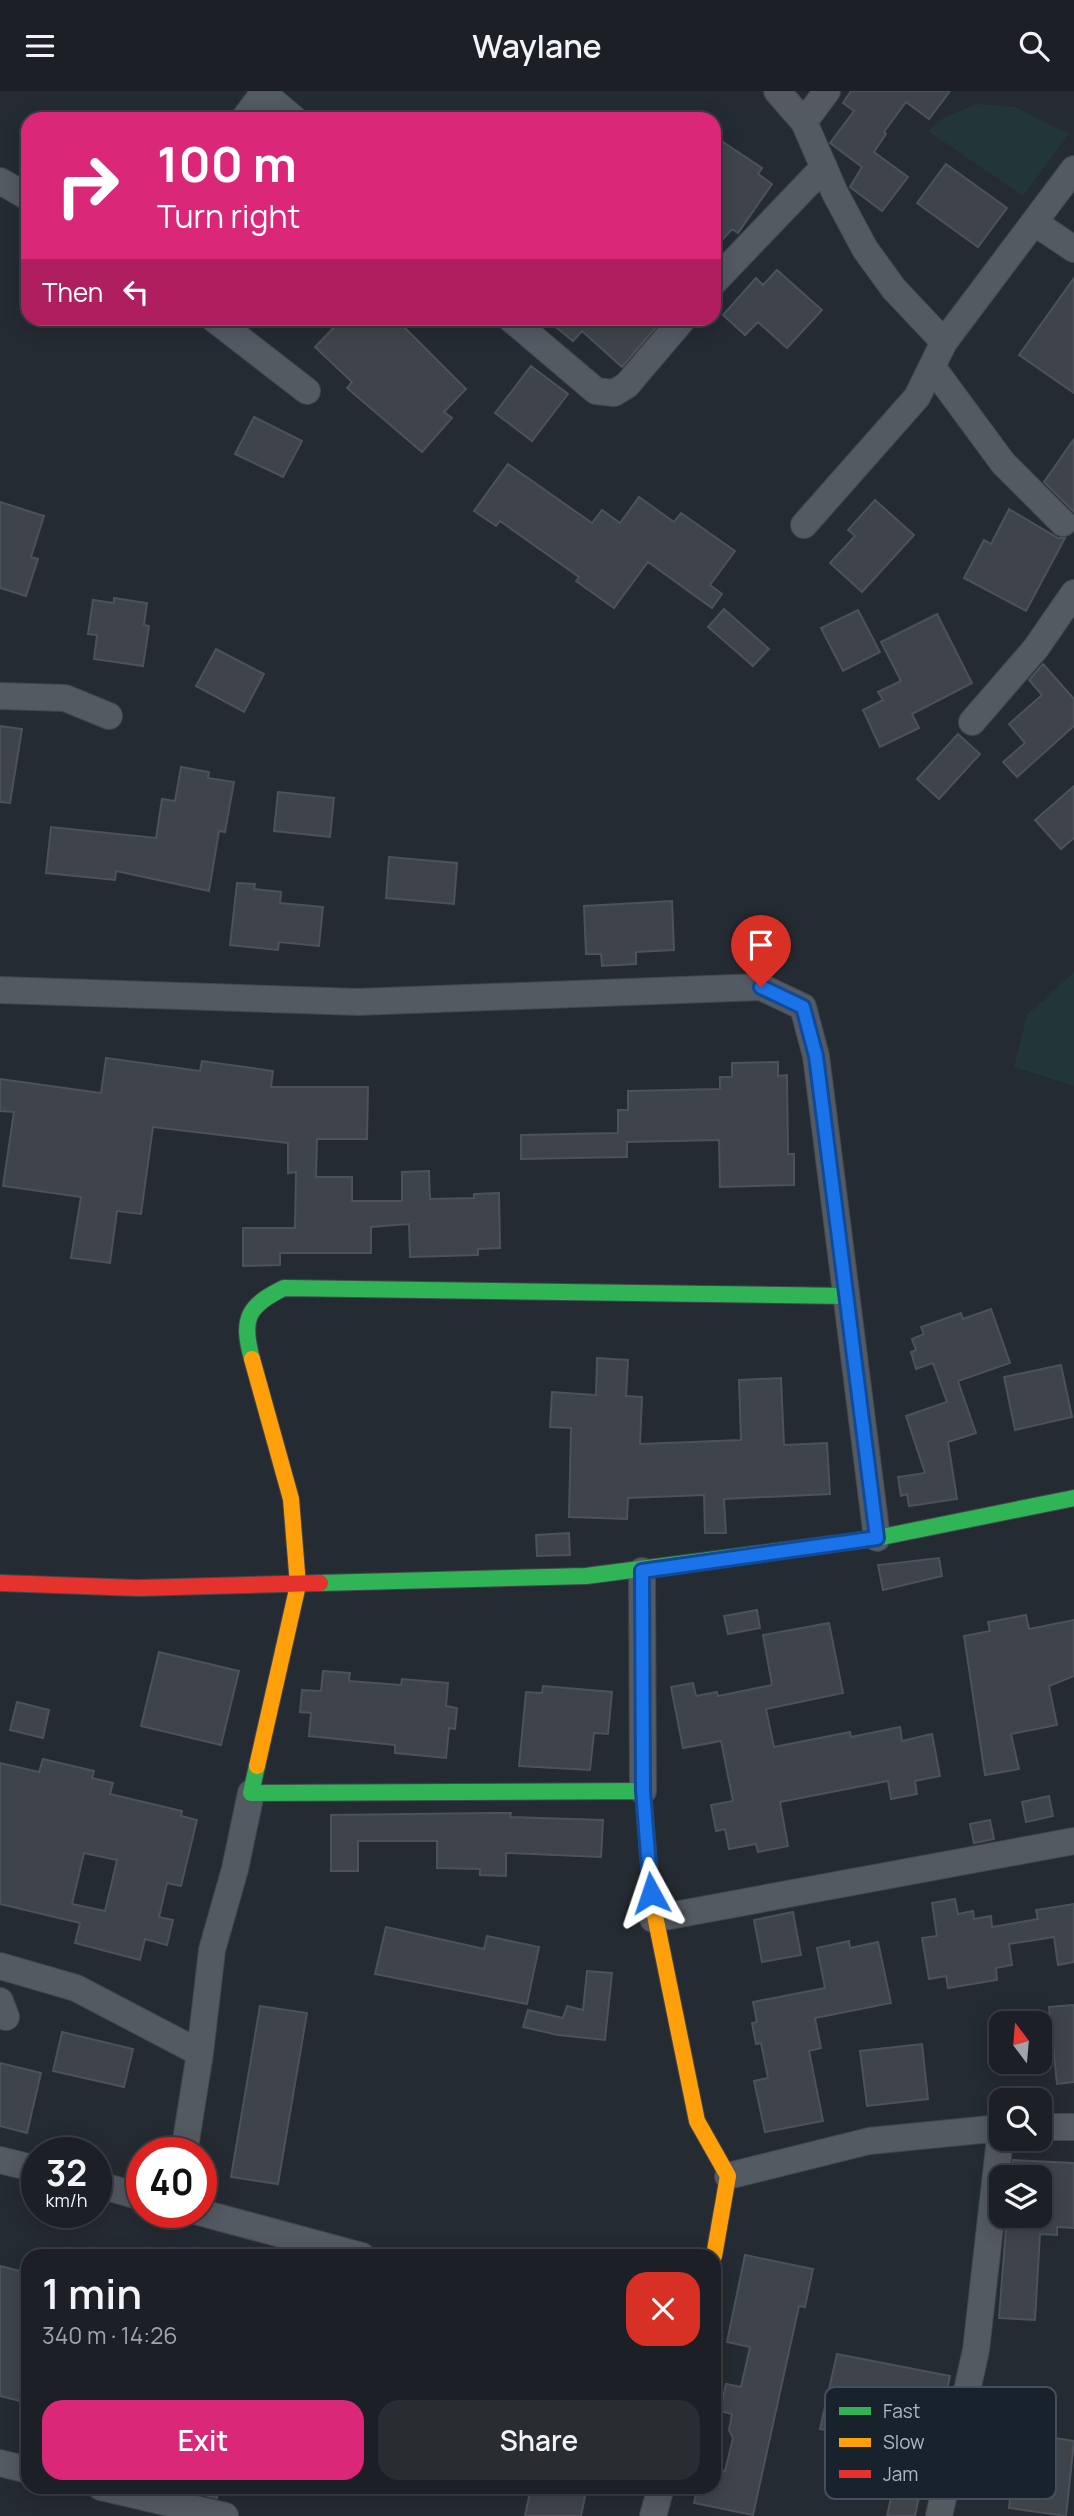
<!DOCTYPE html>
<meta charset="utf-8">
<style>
body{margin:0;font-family:Manrope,sans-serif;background:#292d32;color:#f1f3f6;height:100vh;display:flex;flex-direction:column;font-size:26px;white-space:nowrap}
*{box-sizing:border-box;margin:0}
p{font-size:23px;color:#a0a3a7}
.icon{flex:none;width:38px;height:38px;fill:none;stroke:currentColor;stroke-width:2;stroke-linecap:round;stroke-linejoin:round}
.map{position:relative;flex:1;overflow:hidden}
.details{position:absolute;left:21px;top:2158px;width:700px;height:245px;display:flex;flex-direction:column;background:#1c2026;border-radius:21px;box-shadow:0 4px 18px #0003,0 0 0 2px #3a3e43}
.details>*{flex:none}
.top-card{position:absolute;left:21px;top:21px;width:700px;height:214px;border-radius:21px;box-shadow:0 4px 18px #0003,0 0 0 2px #3a3e43;background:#db2777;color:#fff;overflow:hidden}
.needle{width:46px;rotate:344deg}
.buttons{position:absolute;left:989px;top:1920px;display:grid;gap:14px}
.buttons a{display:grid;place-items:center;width:63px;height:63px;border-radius:14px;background:#1c2026;box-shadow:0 4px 18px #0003,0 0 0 2px #3a3e43;font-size:35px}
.speed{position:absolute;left:21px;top:2046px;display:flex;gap:14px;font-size:35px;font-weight:700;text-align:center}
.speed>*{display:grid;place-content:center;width:91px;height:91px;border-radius:50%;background:#1c2026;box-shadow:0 4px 18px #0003,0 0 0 2px #3a3e43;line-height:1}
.speed small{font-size:18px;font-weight:400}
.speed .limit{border:10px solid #d22;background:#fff;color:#111}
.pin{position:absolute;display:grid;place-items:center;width:60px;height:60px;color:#fff;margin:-72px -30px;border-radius:50% 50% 50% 0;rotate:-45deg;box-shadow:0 0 7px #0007}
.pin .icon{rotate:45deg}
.me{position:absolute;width:77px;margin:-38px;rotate:355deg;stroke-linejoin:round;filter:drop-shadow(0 0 5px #0008)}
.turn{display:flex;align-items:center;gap:24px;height:147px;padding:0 21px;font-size:32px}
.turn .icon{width:91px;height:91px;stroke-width:2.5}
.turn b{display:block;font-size:49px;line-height:60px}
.then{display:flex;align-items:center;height:66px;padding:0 21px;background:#0003;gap:14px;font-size:26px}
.round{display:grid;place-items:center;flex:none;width:74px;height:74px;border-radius:21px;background:#292d32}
.head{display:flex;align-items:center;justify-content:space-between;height:119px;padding:0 21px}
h1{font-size:42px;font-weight:600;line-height:52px}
.button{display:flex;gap:14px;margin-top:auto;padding:14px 21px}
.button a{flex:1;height:80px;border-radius:21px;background:#db2777;color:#fff;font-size:28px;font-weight:600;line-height:80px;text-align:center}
.button a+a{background:#292d32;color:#f1f3f6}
header{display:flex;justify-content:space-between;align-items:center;height:91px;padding:0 21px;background:#1c2026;font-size:32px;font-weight:600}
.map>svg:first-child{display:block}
</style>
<header><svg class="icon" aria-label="menu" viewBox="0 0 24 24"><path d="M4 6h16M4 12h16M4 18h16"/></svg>Waylane<svg class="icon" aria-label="search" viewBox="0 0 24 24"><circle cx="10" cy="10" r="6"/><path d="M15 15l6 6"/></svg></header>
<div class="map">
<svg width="1074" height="2425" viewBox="0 0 1074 2425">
<rect width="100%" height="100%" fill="#252b32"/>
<!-- green -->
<path fill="#223538" d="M976 13 1016 16 1069 43 1023 105 928 40 942 28Z
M1074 881V995L1014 976 1027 924Z"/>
<!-- building -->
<path fill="#3f444b" stroke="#4c525a" stroke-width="2" fill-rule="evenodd" d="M851 0H950L929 28 906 11 884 41 886 43 874 61 908 86 882 120 850 96 862 76 830 52 854 20 843 12Z
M723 51 762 77 758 83 772 93 738 142 732 138 714 158V64Z
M946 73 1007 117 978 156 917 112Z
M777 179 822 219 787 257 758 231 745 244 723 224 756 187 763 194Z
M1074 187V302L1019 264Z
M342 228H396L466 298 444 321 452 327 422 361 347 297 352 291 315 256Z
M565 228H663L622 276 582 240 573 250 557 237Z
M531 275 568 303 532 350 495 322Z
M254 326 302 350 283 386 235 363Z
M1074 348V421L1044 391Z
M508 373 592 432 602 419 620 432 639 406 674 431 681 422 735 460 710 494 722 503 712 517 648 471 614 517 576 490 579 486 500 430 496 435 474 420Z
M875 409 914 444 862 501 830 472 855 445 848 439Z
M0 411 44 425 31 466 38 468 26 505 0 497Z
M1009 418 1058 447H1065L1026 520 964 487 984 449 991 453Z
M114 507 147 512 144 534 149 535 143 575 94 568 97 544 88 543 93 509 114 512Z
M724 518 769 558 753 575 708 536Z
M858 519 880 561 843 580 821 537Z
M937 523 972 592 912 623 919 637 880 656 863 619 883 609 878 601 901 590 881 551Z
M216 558 264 583 244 621 196 595Z
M1043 573 1074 608V635L1017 686 1003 671 1025 652 1009 633 1042 604 1029 589Z
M0 635 22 638 10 712 0 711Z
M958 643 980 663 939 708 917 688Z
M181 676 209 681 208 687 234 691 225 741 219 740 209 800 116 780 115 789 46 782 51 736 156 747 162 708 175 710Z
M1074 695V747L1061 758 1035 729Z
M278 701 334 707 330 746 274 740Z
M389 766 457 772 454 813 386 807Z
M237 792 255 793 254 798 281 801 280 812 323 816 319 855 279 851 278 859 230 854Z
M672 810 674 859 636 861V873L602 875 601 863H586L584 815Z
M106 967 200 980 202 970 273 980 271 996H368L367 1048H317L316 1086H352V1110H402V1081L429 1080 430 1108 474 1107V1103L499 1102 500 1157 478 1158V1164L410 1166 409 1133 371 1136V1162H280V1174L243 1175V1137H295L296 1081 288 1082V1052L153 1036 141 1123 117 1120 110 1172 71 1167 81 1106 3 1095 14 1021 0 1020V988L101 1002Z
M778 971V985L787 984 788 1063H794V1094L720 1096 719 1049 627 1051V1066L521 1068V1044L618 1042V1019H628V1000L720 998V986H732V972Z
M991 1218 1010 1272 958 1290 976 1342 948 1351 957 1408 909 1415 907 1403 901 1405 898 1386 925 1382 906 1325 947 1311 933 1272 916 1278 911 1261 916 1259 912 1248 924 1243 921 1236 961 1222 963 1228Z
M597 1267 628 1269 626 1305 642 1306 640 1353 741 1349 739 1289 781 1287 784 1354 827 1352 830 1403 724 1408 726 1442H705L704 1404 628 1407 627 1428 569 1426 571 1337 550 1336 552 1301 596 1304Z
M1061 1274 1072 1326 1015 1339 1004 1286Z
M569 1442 570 1464 537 1465 536 1444Z
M939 1467 942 1485 883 1499 878 1474Z
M757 1519 760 1537 728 1543 724 1525Z
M1026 1524 1029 1538 1074 1529V1585L1049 1595 1057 1634 1011 1643 1019 1678 985 1684 964 1545 990 1540 988 1531Z
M829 1532 843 1602 766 1618 774 1656 850 1641 851 1646 900 1636 902 1650 932 1643 940 1685 915 1690 917 1703 891 1708 888 1690 780 1711 788 1755 758 1761 756 1753 729 1758 725 1738 716 1740 711 1714 733 1710 721 1650 683 1657 671 1596 693 1592 696 1605 717 1601 718 1605 772 1594 763 1544Z
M159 1561 239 1580 221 1654 141 1635Z
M323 1580 350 1582 349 1590 401 1594 402 1588 448 1592 446 1615 457 1617 455 1638 449 1637 446 1667 395 1662V1654L309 1645 311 1622 300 1621 302 1599 321 1600Z
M543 1595 612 1601 608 1643 594 1642 590 1679 519 1675 526 1601 542 1602Z
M17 1611 49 1619 43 1647 10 1639Z
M43 1668 94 1680 92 1687 113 1692 110 1703 182 1720 181 1725 197 1729 181 1795 167 1792 159 1826 173 1829 167 1854 145 1848 140 1869 75 1852 80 1832 0 1813V1672L39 1681ZM84 1762 117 1769 105 1820 72 1813Z
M1049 1705 1053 1725 1026 1731 1022 1711Z
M492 1722H511L510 1726 603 1729 601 1766 506 1762V1785L480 1784V1778L437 1777V1750H358V1780H331V1724Z
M990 1729 994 1748 974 1752 970 1733Z
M955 1808 958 1823 973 1820 974 1828 991 1825 992 1836 1038 1828 1036 1819 1074 1813V1871L1058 1874 1054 1846 1009 1853 1012 1874 996 1877 997 1889 948 1897 946 1885 929 1888 922 1847 937 1845 932 1812Z
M793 1821 801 1864 762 1871 754 1829Z
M386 1836 484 1858 487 1845 539 1856 527 1913 375 1883Z
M849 1850 850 1857 878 1851 891 1912 815 1927 821 1957 809 1960 823 2030 765 2041 754 1990 768 1987 761 1952 756 1953 752 1932 757 1931 753 1911 825 1897 817 1857Z
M587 1880 612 1882 605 1949 558 1944 523 1936 528 1919 563 1927 567 1915 583 1919Z
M1074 1914V1991L1057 1993 1049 1916Z
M260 1915 307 1922 278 2093 231 2086Z
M62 1941 133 1958 124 1996 53 1980Z
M922 1953 928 2008 867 2015 860 1960Z
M0 1972 41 1982 27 2042 0 2035Z
M1013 2069 1074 2072V2137L1057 2136V2144L1040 2143 1035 2229 999 2227 1007 2124H1040V2086H1012Z
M745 2164 813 2178 805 2216 799 2215 753 2424 694 2412 698 2396H714V2378L725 2380 733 2347 729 2339 732 2323 720 2320 726 2293 741 2296 750 2256 727 2251Z
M0 2175 28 2182V2312L0 2305Z
M837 2263 950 2285 942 2321 889 2309 880 2351 820 2338Z
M977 2339 1002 2344 1003 2339 1074 2350 1066 2425 1009 2417 1011 2400H1005L1008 2383 970 2375Z
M896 2384 922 2390 915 2425H887Z
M169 2396H219L217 2407Z
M531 2396H587L581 2425H525Z"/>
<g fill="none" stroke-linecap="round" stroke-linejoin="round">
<defs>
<path id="street" d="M261 0 294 28
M777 0 804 31 835 102 865 158 894 198 944 251
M244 28 265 0
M804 31 827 0
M0 90 28 106
M1035 132 1074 158
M714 191 824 76
M214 228 307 300
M511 228 596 300 614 302 627 294 683 228
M933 277 1003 372 1063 432
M804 434 917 306 944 251 1074 78
M0 605 65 607 109 625
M972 631 1036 557 1074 502
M0 899 358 911 761 896 803 916 816 965 877 1447
M642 1480 643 1700
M653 1828 1074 1750
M0 1875 76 1897 200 1962
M0 1910 6 1926
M1040 2036H1074
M184 2062 200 1962 212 1859 235 1778 251 1702
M0 2069 37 2078
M728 2085 869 2050 1001 2037
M96 2093 142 2106
M199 2121 362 2165
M0 2372 28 2379
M101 2396 225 2425
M653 2425 661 2396
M939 2425 976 2259 1001 2039"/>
<path id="fast" d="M252 1268C241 1228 247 1215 284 1197L846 1205
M320 1492 586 1485 877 1447 1074 1407
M257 1675 251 1702 643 1700 652 1810"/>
<path id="slow" d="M252 1268 291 1408 298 1494 257 1675
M652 1810 697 2030 728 2085 714 2165"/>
<path id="jam" d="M0 1492 138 1497 320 1492"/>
</defs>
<!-- street casing -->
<use href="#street" stroke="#42474d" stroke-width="28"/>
<!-- fast casing -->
<use href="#fast" stroke="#42474d" stroke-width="18"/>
<!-- slow casing -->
<use href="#slow" stroke="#42474d" stroke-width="18"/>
<!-- jam casing -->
<use href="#jam" stroke="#42474d" stroke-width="18"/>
<!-- street -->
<use href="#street" stroke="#545a62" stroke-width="26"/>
<!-- fast -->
<use href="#fast" stroke="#30b455" stroke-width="16"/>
<!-- slow -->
<use href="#slow" stroke="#ff9f0a" stroke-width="16"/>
<!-- jam -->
<use href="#jam" stroke="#e5322d" stroke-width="16"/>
</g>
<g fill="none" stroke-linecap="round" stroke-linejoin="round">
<defs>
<path id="route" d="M651 1802 643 1700 642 1480 877 1447 816 965 803 916 761 896"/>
</defs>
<!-- route casing -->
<use href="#route" stroke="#114b97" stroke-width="18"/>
<!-- route -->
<use href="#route" stroke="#1a73e8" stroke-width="12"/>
</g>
<!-- legend -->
<rect x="825" y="2296" width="231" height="112" rx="10" fill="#18222d" stroke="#454f5b" stroke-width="2"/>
<rect x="839" y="2316" width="32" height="8" fill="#30b455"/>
<rect x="839" y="2347" width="32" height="9" fill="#ff9f0a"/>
<rect x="839" y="2379" width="32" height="8" fill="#e5322d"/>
<g font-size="19" fill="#adb7c6">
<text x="883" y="2327">Fast</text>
<text x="883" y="2358">Slow</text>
<text x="883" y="2390">Jam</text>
</g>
</svg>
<div class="buttons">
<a><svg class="needle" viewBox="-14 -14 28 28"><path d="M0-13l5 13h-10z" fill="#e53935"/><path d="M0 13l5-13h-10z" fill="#a0a3a7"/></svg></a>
<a><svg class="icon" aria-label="search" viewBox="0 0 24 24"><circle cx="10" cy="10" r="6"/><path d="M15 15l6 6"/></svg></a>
<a><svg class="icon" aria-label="layers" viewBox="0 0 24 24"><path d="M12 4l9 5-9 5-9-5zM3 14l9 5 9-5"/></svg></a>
</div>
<div class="speed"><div>32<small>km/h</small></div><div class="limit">40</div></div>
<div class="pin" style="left:761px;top:896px;background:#d93025"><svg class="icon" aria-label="arrive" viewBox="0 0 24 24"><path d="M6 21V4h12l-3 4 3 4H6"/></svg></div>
<svg class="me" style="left:651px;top:1802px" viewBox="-20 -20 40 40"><path d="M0-17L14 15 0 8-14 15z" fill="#1a73e8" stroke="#fff" stroke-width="4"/></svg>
<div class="top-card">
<div class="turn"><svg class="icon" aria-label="right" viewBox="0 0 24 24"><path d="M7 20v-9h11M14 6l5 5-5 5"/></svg><div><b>100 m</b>Turn right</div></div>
<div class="then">Then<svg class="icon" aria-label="left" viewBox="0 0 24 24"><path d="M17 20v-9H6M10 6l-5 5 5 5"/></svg></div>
</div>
<section class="details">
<div class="head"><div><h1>1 min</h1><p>340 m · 14:26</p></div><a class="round" style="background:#d93025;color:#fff"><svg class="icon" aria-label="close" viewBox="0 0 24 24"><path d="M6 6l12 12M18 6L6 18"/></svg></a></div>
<div class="button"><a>Exit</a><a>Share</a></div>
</section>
</div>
